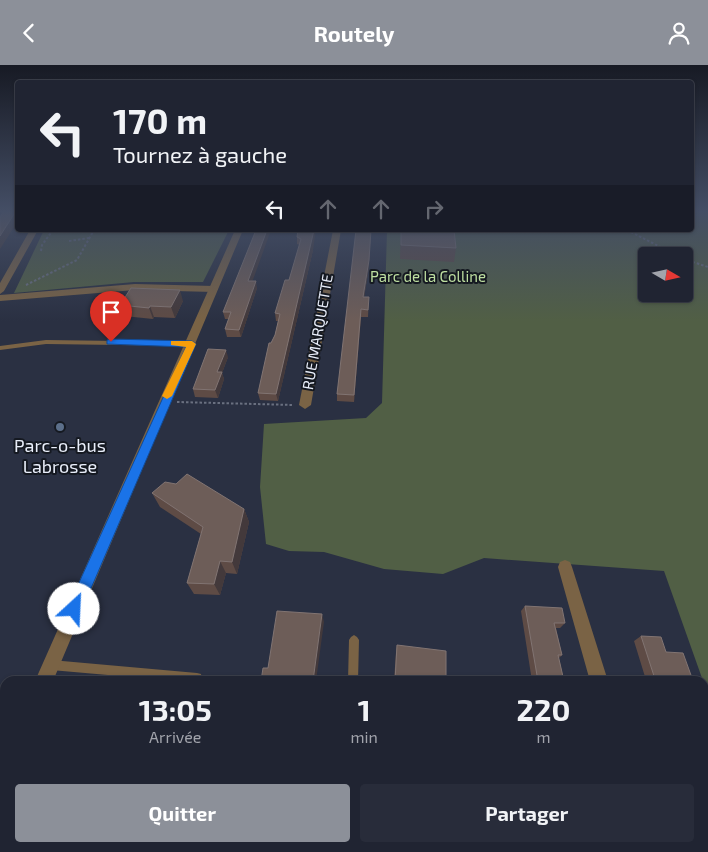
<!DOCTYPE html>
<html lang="fr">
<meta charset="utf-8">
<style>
body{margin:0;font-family:"Exo 2",sans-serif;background:#282c3a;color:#f1f3f6;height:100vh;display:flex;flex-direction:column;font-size:19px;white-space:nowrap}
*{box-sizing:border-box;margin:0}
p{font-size:16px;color:#a2a4ac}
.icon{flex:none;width:28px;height:28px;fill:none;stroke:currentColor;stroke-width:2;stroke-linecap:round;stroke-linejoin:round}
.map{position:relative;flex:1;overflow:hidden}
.sheet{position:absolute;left:0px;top:611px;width:709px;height:176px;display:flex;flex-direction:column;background:#202432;border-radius:15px 15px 0 0;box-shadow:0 1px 4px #0004,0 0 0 1px #3d414d}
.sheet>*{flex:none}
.hud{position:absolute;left:15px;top:15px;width:679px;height:152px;border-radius:5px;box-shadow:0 1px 4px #0004,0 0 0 1px #3d414d;background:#202432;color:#f1f3f6;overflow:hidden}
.needle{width:32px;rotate:99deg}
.fabs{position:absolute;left:638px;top:182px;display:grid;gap:10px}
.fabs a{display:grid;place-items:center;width:55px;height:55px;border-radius:5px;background:#202432;box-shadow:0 1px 4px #0004,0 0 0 1px #3d414d;font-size:25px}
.pin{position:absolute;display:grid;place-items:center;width:42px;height:42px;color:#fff;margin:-51px -21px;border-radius:50% 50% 50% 0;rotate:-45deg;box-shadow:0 0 5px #0007}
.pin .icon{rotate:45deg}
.me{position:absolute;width:55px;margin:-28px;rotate:25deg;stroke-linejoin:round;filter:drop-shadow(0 0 4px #0008)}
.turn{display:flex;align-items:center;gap:18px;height:105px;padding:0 15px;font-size:22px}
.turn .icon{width:65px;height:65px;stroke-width:2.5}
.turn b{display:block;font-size:35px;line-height:42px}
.lanes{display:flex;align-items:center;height:48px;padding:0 15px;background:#0003;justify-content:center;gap:25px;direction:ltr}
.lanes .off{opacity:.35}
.eta{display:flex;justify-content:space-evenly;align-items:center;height:85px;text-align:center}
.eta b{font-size:30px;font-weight:700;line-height:35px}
.primary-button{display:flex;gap:10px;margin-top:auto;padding:10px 15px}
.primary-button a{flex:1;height:58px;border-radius:5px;background:#8c9099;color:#fff;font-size:20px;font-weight:700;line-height:58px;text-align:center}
.primary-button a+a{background:#282c3a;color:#f1f3f6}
header{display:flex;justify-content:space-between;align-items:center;height:65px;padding:0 15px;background:#8c9099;color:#fff;font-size:22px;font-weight:700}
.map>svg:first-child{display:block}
</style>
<header><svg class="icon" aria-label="back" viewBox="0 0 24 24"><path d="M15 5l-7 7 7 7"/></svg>Routely<svg class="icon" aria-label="person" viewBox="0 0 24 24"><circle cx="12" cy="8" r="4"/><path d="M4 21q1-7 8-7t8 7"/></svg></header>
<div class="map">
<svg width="708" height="787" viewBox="0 0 708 787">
<rect width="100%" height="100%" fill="#2a3042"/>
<!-- green -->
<path fill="#515f45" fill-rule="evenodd" d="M691 146H708V630L664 506 484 493 443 509 384 504 324 487 289 486 266 479 260 422 264 359 366 353 382 338 387 165H691ZM646 191H684V229H646Z
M44 165H229L203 217H134L14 228Z"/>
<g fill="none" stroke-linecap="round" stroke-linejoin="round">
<!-- path -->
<path stroke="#6a7080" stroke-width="2" stroke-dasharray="2.5 2" stroke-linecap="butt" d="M627 165 678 191
M69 176 89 173
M41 186 42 180 53 165
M684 194 708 202
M26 220 77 195 94 165
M177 337 294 340"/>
<!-- service -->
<path fill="#7a6345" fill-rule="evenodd" d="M46 275 192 277 195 279 192 281 46 279 0 285V281Z
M354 570 357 572 359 575 358 616H348L349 575 351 572Z
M51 595 197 608 201 609 202 616H176L51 605 47 604 46 600 47 596Z
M305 782H317L316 787H304Z"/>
<!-- minor -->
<path fill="#7a6345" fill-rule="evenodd" d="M30 165H38L4 226 0 229V218Z
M333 165H341L311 340 305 344 299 340Z
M135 219 214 221 218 224 214 227 135 225 0 236V230Z
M565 495 570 497 572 502 608 616H590L558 502 560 497Z
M631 782H652V787H632Z"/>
<!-- tertiary -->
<path fill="#7a6345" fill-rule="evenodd" d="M235 165H243L53 616H35Z
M5 697V727L0 729V699Z"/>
</g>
<!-- wall -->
<path fill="#5e4b45" d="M298 165 313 185 278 336 260 335 258 328 271 278 275 270 278 256H276L275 248 289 215 300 180 297 179V172Z
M401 165H454L456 183 454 197 400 194Z
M369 202 364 232H369L368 252H361L354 337 337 336V329Z
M252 216 257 223 241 272H227L225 264 229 254H225L223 247Z
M183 236 175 253 154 252 153 254 124 251 120 240Z
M228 292 222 308 224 314 218 333 195 332 193 324Z
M152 428 244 444 249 457 237 509 226 508 220 530 194 529 187 518 201 469 160 442Z
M525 541 565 558 560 563H556L562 590 559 593 564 616H532L521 546Z
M641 571 666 587 692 613 685 616 646 615 634 576Z
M397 580 446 616H394L396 587Z
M704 723 708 725V765L704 763Z"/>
<!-- shaded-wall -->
<path fill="#43393b" d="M16 146H18V156L0 184V171Z
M267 165H271L250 223 248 216Z
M314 165H316L313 185 278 336 276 329Z
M371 165 369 202 363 239V232Z
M256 216 257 223 241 272 239 265Z
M180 225 183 236 175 253 171 242Z
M150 241 154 252 153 254 149 243Z
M361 244V252L354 337V330Z
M226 285 228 292 222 308 224 314 218 333 215 325 217 307Z
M244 444 249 457 237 509 232 497Z
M220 496 226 508 220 530 214 519Z
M322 549 324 557 316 616H313Z
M172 782H183L182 787H171Z"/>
<!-- building -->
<path fill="#6d5d58" stroke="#817472" d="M4 146H16L0 171V152Z
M256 165H267L248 216H256L239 265 225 264 231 247H223Z
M298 165H314L276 329 258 328 269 278H271L275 270 280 249 275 248 285 215H289L301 174 297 172Z
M356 165H371L369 195 363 232H369L368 245 361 244 354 330 337 329Z
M401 165H454L456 183 401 180Z
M131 223 180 225 171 242 150 241 149 243 120 240Z
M208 284 226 285 217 307H222L215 325 193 324Z
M187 409 244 444 232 497 220 496 214 519 187 518 203 462 152 428 165 417 176 419Z
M525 541 562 543 565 558H554L562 590H558L564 616H538Z
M277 546 322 549 313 616H261L263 603H268Z
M641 571 661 572 666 587 683 588 692 613 654 611Z
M397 580 446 586V616H395Z
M704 723 708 725V761L704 760Z
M52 782H172L171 787H50Z"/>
<!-- sky -->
<linearGradient id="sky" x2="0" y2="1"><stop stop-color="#171a24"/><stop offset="0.57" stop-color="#444e65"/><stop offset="1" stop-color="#444e65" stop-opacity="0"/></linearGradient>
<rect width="708" height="256" fill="url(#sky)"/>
<!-- route -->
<path fill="#1a73e8" stroke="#114b97" d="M111 274 192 276 196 279 80 549 74 552 69 549 67 544 186 282 107 279V275Z"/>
<!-- slow -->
<path fill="#f59e0b" d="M171 276H192L196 279 172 331 167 334 162 331 186 282 171 280Z"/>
<!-- markers -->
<circle fill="#5c6f8a" stroke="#151921" stroke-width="2" cx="60" cy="362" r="5"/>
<g text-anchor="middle" stroke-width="4" stroke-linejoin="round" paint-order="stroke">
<!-- far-park labels -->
<g font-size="15" fill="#bedfa1" stroke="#151921">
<text x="428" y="217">Parc de la Colline</text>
</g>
<!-- far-street labels -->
<g font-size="15" fill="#e9eefa" stroke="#151921">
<text transform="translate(318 267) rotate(-80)" y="5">RUE MARQUETTE</text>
</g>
<!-- poi labels -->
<g font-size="18" fill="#e9eefa" stroke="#151921">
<text x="60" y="387">Parc-o-bus<tspan x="60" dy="21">Labrosse</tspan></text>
</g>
</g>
</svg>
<div class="fabs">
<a><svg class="needle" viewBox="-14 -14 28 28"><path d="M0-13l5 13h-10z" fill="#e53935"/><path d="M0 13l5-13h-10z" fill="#a2a4ac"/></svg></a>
</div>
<div class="pin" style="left:111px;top:277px;background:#d93025"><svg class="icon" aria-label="arrive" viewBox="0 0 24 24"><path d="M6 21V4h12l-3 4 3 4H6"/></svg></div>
<svg class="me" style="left:74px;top:544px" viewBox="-20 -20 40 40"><circle r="19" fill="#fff"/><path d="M0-13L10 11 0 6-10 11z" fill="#1a73e8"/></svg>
<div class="hud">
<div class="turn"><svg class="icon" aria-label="left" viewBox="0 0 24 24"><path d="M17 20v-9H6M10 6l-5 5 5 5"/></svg><div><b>170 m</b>Tournez à gauche</div></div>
<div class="lanes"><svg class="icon" aria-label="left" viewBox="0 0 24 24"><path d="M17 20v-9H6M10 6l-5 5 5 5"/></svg><svg class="icon off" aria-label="ahead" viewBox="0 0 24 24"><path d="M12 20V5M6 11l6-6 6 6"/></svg><svg class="icon off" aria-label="ahead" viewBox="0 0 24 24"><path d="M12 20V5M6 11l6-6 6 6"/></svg><svg class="icon off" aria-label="right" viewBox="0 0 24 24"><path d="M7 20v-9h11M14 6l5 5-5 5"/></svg></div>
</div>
<section class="sheet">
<div class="eta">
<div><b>13:05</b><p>Arrivée</p></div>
<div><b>1</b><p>min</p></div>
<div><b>220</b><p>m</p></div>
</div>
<div class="primary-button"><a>Quitter</a><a>Partager</a></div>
</section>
</div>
